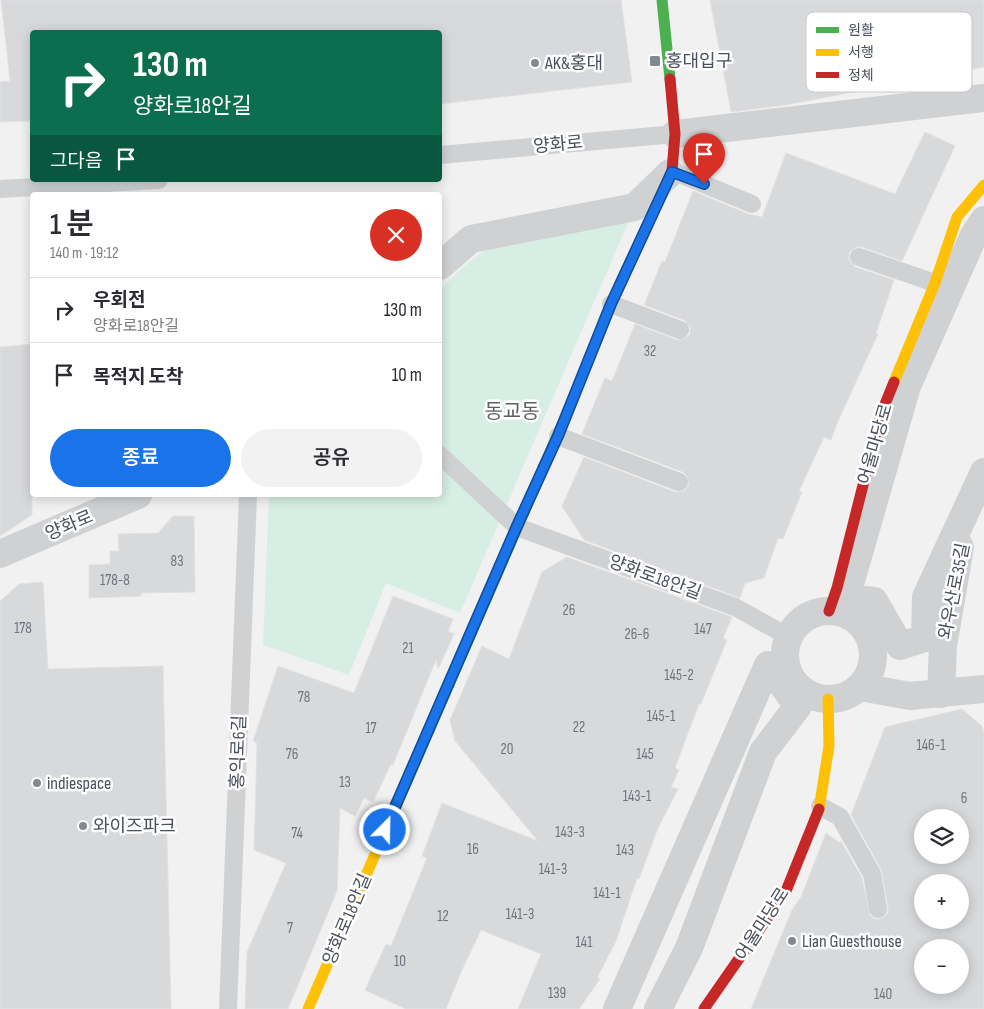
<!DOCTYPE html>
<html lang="ko">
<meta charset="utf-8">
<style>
body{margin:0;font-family:"Sofia Sans Condensed","Noto Sans KR",sans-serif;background:#f2f2f3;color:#2b2b33;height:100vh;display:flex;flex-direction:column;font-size:19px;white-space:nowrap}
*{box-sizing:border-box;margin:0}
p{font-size:16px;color:#7c7c81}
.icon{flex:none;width:28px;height:28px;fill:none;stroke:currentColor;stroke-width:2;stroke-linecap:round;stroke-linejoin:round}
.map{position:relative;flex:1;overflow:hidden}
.details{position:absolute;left:30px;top:192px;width:412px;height:305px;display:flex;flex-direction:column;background:#fff;border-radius:5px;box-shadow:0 2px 12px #0003}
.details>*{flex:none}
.hud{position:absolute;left:30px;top:30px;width:412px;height:152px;border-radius:5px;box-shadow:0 2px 12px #0003;background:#0b6e4f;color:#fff;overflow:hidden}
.fabs{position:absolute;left:914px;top:809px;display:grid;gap:10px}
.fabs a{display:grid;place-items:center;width:55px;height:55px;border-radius:50%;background:#fff;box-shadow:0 2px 12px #0003;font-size:25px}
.pin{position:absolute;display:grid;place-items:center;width:42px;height:42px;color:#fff;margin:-51px -21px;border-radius:50% 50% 50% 0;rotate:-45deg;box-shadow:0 0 5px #0007}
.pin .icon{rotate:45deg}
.me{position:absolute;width:55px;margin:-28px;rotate:23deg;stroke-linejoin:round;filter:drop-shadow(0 0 4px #0008)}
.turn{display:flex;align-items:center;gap:18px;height:105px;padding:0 20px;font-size:22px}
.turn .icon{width:65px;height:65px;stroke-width:2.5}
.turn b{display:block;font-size:35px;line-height:42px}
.then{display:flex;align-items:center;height:48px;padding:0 20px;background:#0003;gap:10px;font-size:19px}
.round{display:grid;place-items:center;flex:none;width:52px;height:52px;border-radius:26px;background:#f2f2f3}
.overview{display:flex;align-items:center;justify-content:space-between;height:85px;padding:0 20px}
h1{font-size:30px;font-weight:600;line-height:38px}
.action{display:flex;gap:10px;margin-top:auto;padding:10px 20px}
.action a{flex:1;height:58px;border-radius:30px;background:#1a73e8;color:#fff;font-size:20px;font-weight:600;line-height:58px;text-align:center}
.action a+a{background:#f2f2f3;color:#2b2b33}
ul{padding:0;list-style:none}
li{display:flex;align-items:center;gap:15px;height:65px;padding:0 20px;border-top:1px solid #e1e1e2}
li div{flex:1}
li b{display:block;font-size:19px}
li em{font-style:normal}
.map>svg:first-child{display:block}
</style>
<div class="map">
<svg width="984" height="1009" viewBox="0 0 984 1009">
<rect width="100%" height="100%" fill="#f1f1f1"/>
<!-- green -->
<path fill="#d7eee4" d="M635 207 460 613 386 583 349 675 263 645 269 495H440V290L463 267 529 216Z"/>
<!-- building -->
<path fill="#d8d9db" stroke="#e2e2e3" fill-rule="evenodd" d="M1 0H621L632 82 440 104V32H32V121L0 122V82L10 81Z
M710 0H984V67L786 105 731 112Z
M925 132 955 146 902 261 862 247H856L849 253V260L855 267 894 280 876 333 878 334 838 421 831 440 824 437 799 491 802 492 783 539 778 538 764 578 745 583 740 598 584 540 562 506 584 457 675 492H680L685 490 689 485 687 476 683 472 582 434 605 378 612 381 635 324 677 340 686 338 690 334V328L684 320 644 305 662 261 665 262 693 191 748 214 762 217 786 153 895 194Z
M32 344V515L0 536V347Z
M173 516H194L195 592 141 593V596L89 598V565L110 564V551H119L118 534 158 533Z
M567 557 732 617 723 638 727 640 701 704H699L675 768 679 770 671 787 678 789 658 828 639 879 637 878 616 941 597 978 600 979 579 1009H518L541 954 481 930 461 972 446 1009H406L365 990 386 944 391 946 427 858 422 856 442 803 538 841 455 741 450 720 482 646 509 659 542 572Z
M43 582 48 669 163 666 171 1009H0V601L19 584Z
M393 596 453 619 448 631 454 634 438 669 436 660 393 765 391 764 373 802 364 798 355 816 340 808 337 891 288 1009H245L247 952 286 863 254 850 257 743 253 741 278 666 354 693Z
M962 709 982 726 984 734V1009H751L792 910 801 897 826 833 840 843 841 841 862 878 870 915 874 919H879L884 917 888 913V907L881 869 851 815 885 727ZM922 818H960V855H922ZM922 882H960V920H922ZM922 948H960V985H922Z"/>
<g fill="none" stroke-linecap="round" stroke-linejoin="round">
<!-- lane -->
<path stroke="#cfd1d3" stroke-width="18" d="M440 155 675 134
M672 171 752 204
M0 189 159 180
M859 257 935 283
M611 304 680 330
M558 436 679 482
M440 455 517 527 735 607 789 637
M820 806 840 817 872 874 878 909
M228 1009 248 495"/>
<!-- street -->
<path stroke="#cfd1d3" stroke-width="28" d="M675 134 984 98
M984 220 974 235 907 386 846 598 874 601 900 646 925 638 926 597 984 472
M440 266 471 239 635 207 670 173
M0 554 138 495
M785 655a44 44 0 1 1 88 0a44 44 0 1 1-88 0Z
M860 687 910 696 984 689
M941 694 943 646 960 547
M617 1009 768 665 798 706 763 752 689 948 658 1009"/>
<!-- fast -->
<path stroke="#4caf50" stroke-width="11" d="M662 0 670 79
M403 790 568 411"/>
<!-- slow -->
<path stroke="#ffc107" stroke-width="11" d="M894 382 935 283 957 217 984 185
M568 411 611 304 642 237
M819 809 829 746 828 699
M308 1009 403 790"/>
<!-- jam -->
<path stroke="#c62828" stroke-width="11" d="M642 237 672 171 675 134 670 79
M829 611 837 588 881 414 894 382
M704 1009 786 891 819 809"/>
</g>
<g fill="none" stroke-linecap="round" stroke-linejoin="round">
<defs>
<path id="route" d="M385 830 517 526 558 436 611 304 672 172 704 184"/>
</defs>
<!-- route casing -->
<use href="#route" stroke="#114b97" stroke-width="12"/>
<!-- route -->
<use href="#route" stroke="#1a73e8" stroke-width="9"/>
</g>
<!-- markers -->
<g fill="#848890" stroke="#fff" stroke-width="2">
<rect x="649" y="55" width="12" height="12" rx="2.5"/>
<circle cx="535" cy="63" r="5"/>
<circle cx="37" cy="783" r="5"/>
<circle cx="83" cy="826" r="5"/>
<circle cx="792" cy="941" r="5"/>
</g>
<g text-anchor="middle" stroke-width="5" stroke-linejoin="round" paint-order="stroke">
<!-- number labels -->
<g font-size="15" fill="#6e737d">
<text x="650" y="356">32</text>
<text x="177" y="566">83</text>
<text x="115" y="585">178-8</text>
<text x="569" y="615">26</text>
<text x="23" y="633">178</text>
<text x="703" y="634">147</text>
<text x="637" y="639">26-6</text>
<text x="408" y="653">21</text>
<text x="679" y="680">145-2</text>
<text x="304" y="702">78</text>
<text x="661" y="721">145-1</text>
<text x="579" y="732">22</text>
<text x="371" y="733">17</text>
<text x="931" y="750">146-1</text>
<text x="507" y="754">20</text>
<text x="292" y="759">76</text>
<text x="645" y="759">145</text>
<text x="345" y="787">13</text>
<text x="637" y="801">143-1</text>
<text x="964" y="803">6</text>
<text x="570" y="837">143-3</text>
<text x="297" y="838">74</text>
<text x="473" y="854">16</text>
<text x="625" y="855">143</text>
<text x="553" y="874">141-3</text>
<text x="607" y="898">141-1</text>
<text x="520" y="919">141-3</text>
<text x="443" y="921">12</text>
<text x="290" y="933">7</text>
<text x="584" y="947">141</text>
<text x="400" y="966">10</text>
<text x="557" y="998">139</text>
<text x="883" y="999">140</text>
</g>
<!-- poi labels -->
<g font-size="18" fill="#494f5c" stroke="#fff" text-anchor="start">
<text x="666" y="67">홍대입구</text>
<text x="545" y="69">AK&amp;홍대</text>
<text x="47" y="789">indiespace</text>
<text x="93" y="832">와이즈파크</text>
<text x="802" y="947">Lian Guesthouse</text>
</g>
<!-- street labels -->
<g font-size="18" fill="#494f5c" stroke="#fff">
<text transform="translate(558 144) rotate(-5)" y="6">양화로</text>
<text transform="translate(875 444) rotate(-74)" y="6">어울마당로</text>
<text transform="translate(69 525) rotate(-23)" y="6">양화로</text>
<text transform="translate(655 577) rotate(20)" y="6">양화로18안길</text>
<text transform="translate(954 591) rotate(-79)" y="6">와우산로35길</text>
<text transform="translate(238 752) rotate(-88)" y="6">홍익로6길</text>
<text transform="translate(347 919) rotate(-67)" y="6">양화로18안길</text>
<text transform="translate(762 924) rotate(-57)" y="6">어울마당로</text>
</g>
<!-- quarter labels -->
<g font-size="20" fill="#5d5e64" stroke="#fff">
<text x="512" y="418">동교동</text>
</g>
</g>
<!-- legend -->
<rect x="806" y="12" width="166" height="80" rx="8" fill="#fff" stroke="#c8cace" stroke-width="1"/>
<rect x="816" y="27" width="23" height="6" fill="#4caf50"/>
<rect x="816" y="49" width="23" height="7" fill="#ffc107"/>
<rect x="816" y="72" width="23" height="6" fill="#c62828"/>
<g font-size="14" fill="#494f5c">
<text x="848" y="35">원활</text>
<text x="848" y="57">서행</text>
<text x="848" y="80">정체</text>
</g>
</svg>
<div class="fabs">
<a><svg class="icon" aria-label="layers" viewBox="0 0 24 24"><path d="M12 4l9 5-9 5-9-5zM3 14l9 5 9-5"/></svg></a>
<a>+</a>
<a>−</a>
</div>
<div class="pin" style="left:704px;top:184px;background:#d93025"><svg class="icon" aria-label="arrive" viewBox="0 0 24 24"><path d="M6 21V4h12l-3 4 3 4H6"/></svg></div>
<svg class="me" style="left:385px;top:830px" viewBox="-20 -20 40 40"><circle r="17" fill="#1a73e8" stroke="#fff" stroke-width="3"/><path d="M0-11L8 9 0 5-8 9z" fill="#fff"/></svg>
<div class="hud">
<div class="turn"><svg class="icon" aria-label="right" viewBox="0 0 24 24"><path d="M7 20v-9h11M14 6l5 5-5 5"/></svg><div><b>130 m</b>양화로18안길</div></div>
<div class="then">그다음<svg class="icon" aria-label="arrive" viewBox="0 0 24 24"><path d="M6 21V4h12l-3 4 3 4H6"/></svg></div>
</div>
<section class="details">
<div class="overview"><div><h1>1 분</h1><p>140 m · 19:12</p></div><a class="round" style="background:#d93025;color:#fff"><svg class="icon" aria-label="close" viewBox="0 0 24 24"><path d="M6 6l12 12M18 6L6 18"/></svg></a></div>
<ul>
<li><svg class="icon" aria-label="right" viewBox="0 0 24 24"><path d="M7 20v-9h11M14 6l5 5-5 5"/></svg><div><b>우회전</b><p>양화로18안길</p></div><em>130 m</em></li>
<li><svg class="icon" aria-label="arrive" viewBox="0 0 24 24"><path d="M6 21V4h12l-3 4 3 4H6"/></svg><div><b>목적지 도착</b></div><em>10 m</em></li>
</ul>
<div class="action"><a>종료</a><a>공유</a></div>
</section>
</div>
